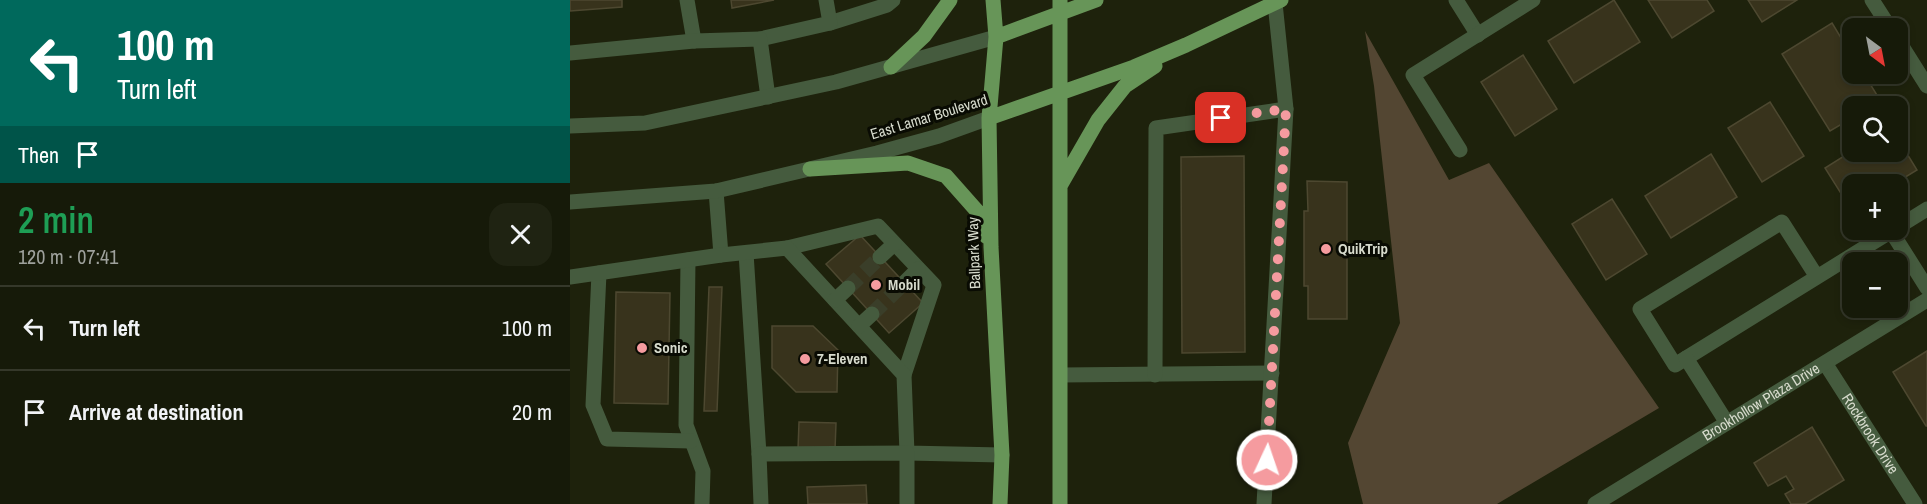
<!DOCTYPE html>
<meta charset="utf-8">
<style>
body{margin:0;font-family:"Archivo Narrow",sans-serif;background:#1f2312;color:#f1f3f6;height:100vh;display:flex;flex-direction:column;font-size:22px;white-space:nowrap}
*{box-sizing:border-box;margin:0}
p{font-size:20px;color:#9ea19c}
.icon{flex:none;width:33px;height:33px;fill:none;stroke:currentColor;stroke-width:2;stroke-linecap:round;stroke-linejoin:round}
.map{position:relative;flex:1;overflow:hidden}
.sheet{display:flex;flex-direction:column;background:#161a09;width:570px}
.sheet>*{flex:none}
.banner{background:#00695c;color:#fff;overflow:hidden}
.needle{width:39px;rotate:148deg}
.buttons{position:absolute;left:1272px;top:18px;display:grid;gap:12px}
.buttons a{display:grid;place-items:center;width:66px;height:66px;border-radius:12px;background:#161a09;box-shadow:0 3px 9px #0003,0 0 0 2px #35382a;font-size:30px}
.pin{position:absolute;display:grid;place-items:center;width:51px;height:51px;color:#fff;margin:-26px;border-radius:12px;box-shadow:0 3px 9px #0006}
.me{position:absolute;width:66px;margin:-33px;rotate:3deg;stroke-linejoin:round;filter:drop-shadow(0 0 4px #0008)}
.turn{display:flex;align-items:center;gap:21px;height:126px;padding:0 18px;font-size:27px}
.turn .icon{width:78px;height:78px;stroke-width:2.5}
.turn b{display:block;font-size:42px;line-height:51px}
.then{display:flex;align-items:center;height:57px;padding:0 18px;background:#0003;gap:12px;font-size:22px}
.round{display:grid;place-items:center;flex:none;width:63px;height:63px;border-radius:18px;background:#1f2312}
.head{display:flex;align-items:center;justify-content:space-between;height:102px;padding:0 18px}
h1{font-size:36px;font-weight:600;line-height:45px;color:#1e9e55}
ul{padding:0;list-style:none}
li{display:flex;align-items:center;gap:18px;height:84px;padding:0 18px;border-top:2px solid #35382a}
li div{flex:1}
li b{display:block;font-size:22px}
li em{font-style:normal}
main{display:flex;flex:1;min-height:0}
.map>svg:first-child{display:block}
</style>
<main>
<section class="sheet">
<div class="banner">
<div class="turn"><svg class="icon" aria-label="left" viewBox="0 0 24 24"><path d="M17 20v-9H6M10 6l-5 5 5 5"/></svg><div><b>100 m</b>Turn left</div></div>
<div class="then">Then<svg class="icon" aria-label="arrive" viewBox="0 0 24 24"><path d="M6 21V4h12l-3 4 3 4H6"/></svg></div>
</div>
<div class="head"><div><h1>2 min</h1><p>120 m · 07:41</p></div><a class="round"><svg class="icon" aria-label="close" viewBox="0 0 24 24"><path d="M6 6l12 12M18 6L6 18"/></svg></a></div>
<ul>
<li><svg class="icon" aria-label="left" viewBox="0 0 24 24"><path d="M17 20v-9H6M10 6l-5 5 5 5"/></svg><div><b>Turn left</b></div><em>100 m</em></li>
<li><svg class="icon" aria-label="arrive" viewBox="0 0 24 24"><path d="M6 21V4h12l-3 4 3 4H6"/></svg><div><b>Arrive at destination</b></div><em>20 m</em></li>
</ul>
</section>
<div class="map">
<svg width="1357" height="504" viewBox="0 0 1357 504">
<rect width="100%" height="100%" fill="#1e220c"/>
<!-- green -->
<path fill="#534632" d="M795 31 879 180 919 163 1089 408 927 504H793L778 443 830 323 804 86Z"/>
<!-- building -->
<path fill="#38331c" stroke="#4d4830" stroke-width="1.5" d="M0 0H52V7L0 11Z
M161 0H204L162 8Z
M1044 0 1070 42 1004 83 978 41Z
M1078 0H1137L1144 11 1102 38Z
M1178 0H1227L1192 22Z
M1262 23 1282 56V74H1294L1310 100 1300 106H1282V118L1260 131 1212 54Z
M953 55 987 109 945 136 911 82Z
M1200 102 1234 156 1192 182 1158 128Z
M1328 139 1347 170 1324 184H1282V211L1255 168 1282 151 1328 152Z
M1141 154 1167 197 1101 238 1075 196Z
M674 156 675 352 612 353 611 157Z
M737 181 777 182V319H738V286H734V211H738Z
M1042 199 1077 254 1036 280 1002 224Z
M290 235 353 303 319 333 256 264Z
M139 287H152L147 411H134Z
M46 292 100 293 98 404 44 403Z
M202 326H243L268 350 267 392H226L202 368Z
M1357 351V426H1356L1323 372Z
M229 422 266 423 265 450 228 449Z
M1242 427 1274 480 1235 504H1221L1215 494 1224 489 1216 476 1198 486 1184 463Z
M296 485 297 504H238L237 487Z"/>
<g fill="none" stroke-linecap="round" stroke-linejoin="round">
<!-- minor-tunnel -->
<path stroke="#3a3e29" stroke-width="15" stroke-dasharray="15 8" stroke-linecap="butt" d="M278 288 310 257
M302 314 334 283"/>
<!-- minor -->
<g stroke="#455b3e" stroke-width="15">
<path d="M117 0 124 41"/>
<path d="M886 0 908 35"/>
<path d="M1302 0 1320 28"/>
<path d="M260 23 317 5 323 0"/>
<path d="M190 39 260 23 256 0"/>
<path d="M1328 40 1357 86"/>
<path d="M0 53 124 41 190 39 198 97"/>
<path d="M0 126 75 123 266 82 426 37"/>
<path d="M890 150 843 75 963 0"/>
<path d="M146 191 151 255"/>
<path d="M0 202 146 191 307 153 369 136 419 118"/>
<path d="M1328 227 1357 209"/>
<path d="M1321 231 1357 288"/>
<path d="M217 248 308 226 364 285 334 375"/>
<path d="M176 253 189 454"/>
<path d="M310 257 324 244"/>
<path d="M118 260 116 425 133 471 132 504"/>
<path d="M29 273 23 405 37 439 121 441"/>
<path d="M0 277 151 255 217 248 334 375 337 453 432 455"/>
<path d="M1247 277 1212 222 1070 309 1105 365 1323 230"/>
<path d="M334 283 348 269"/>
<path d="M265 300 278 288"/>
<path d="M289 326 302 314"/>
<path d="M1116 358 1157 423"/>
<path id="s1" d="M1255 363 1345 504"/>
<path d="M491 375 702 373"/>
<path d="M585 375 586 128 716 109"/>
<path d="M191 504 189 454 337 453V504"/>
<path d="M694 504 716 109 705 3"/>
<path id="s2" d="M1025 504 1357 300"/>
</g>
<!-- major -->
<path stroke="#679558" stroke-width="15" d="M423 0 426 37 419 118 421 247 432 455 430 504
M426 37 526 0
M321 67 354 36 380 0
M419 118 564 67 616 45 711 0
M240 169 338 163 376 176 407 211 417 237
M490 186 528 120 555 86 585 66
M490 504V0"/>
</g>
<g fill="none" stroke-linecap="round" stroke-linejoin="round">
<!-- route -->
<path stroke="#f59b9f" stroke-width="10" stroke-dasharray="0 18" d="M651 118 716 109 697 460"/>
</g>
<!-- markers -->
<g fill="#f59b9f" stroke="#090b03" stroke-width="2">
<circle cx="756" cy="249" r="6"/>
<circle cx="306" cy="285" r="6"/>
<circle cx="72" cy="348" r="6"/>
<circle cx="235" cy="359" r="6"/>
</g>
<g text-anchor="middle" stroke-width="6" stroke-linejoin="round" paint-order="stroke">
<!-- street labels -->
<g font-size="15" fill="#d7dbcd" stroke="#090b03">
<text transform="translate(359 117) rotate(-17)" y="5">East Lamar Boulevard</text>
<text transform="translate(404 253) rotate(-92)" y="5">Ballpark Way</text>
<text dy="5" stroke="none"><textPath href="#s2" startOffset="195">Brookhollow Plaza Drive</textPath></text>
<text dy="5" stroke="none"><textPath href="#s1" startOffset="84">Rockbrook Drive</textPath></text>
</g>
<!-- poi labels -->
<g font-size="15" font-weight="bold" fill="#d7dbcd" stroke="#090b03" text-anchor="start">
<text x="768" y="254">QuikTrip</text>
<text x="318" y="290">Mobil</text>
<text x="84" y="353">Sonic</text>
<text x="247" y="364">7-Eleven</text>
</g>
</g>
</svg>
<div class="buttons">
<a><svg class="needle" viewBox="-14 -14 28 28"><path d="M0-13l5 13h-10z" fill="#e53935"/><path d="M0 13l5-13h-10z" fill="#9ea19c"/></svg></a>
<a><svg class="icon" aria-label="search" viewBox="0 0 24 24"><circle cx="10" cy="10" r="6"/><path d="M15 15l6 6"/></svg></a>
<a>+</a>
<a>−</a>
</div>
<div class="pin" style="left:651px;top:118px;background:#d93025"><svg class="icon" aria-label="arrive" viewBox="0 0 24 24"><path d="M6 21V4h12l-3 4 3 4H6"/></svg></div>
<svg class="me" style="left:697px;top:460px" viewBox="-20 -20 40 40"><circle r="17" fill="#f59b9f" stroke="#fff" stroke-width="3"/><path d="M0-11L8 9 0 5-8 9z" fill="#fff"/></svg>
</div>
</main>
